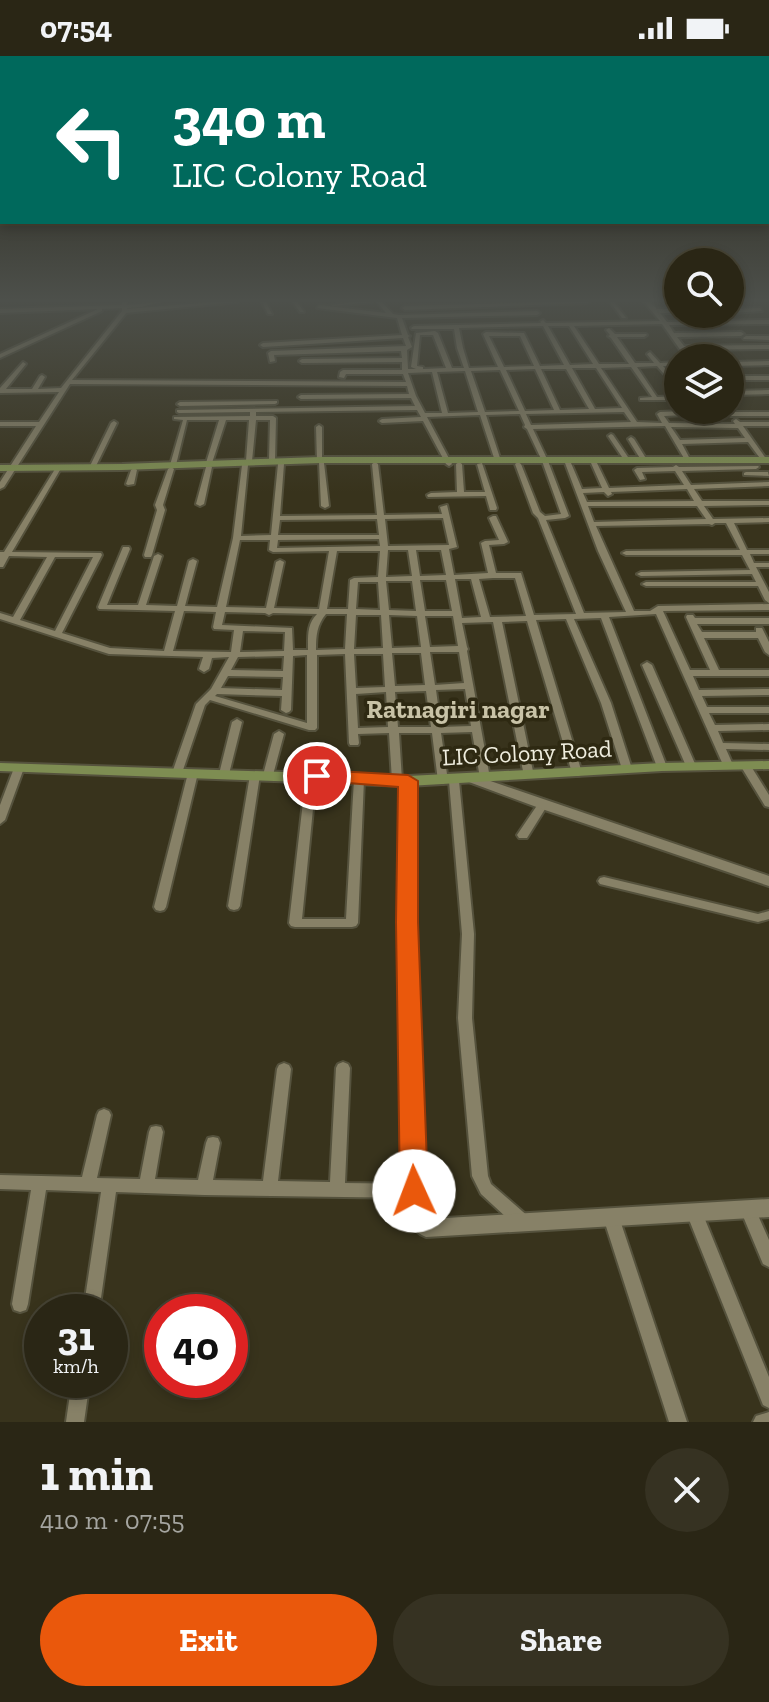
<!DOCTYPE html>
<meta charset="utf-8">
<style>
body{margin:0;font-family:"Zilla Slab",serif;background:#363222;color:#f1f3f6;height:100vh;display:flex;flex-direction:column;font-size:30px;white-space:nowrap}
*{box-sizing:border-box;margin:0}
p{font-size:26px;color:#a5a5a0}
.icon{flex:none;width:44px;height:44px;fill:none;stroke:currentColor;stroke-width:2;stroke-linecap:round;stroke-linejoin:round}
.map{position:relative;height:1366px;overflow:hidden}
.drawer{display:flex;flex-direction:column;background:#2a2615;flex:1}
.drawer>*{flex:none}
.hud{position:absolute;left:0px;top:0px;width:770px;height:168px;box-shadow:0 4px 12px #0003,0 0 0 2px #464334;background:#00695c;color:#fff;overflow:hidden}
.tools{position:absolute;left:664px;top:192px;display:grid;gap:16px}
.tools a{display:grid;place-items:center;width:80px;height:80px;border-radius:50%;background:#2a2615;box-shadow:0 4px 12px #0003,0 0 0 2px #464334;font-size:40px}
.speed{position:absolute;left:24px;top:1238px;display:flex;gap:16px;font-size:40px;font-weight:700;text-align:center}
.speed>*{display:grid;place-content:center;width:104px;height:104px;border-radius:50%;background:#2a2615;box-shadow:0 4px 12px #0003,0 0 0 2px #464334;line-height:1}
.speed small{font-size:20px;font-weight:400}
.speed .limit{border:12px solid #d22;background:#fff;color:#111}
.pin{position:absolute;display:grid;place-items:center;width:68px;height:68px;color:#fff;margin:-34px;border:4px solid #fff;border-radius:50%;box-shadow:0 2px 8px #0007}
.me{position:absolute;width:88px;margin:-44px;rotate:358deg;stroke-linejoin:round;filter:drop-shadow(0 0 6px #0008)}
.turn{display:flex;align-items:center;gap:28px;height:168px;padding:0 40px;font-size:36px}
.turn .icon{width:104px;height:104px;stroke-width:2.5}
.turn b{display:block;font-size:56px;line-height:68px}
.round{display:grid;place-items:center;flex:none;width:84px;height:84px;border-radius:42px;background:#363222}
.summary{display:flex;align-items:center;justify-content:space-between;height:136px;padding:0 40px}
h1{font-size:48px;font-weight:700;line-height:60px}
.button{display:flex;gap:16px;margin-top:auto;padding:16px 40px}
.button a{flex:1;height:92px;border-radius:48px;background:#ea580c;color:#fff;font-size:32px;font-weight:700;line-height:92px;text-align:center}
.button a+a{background:#363222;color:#f1f3f6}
.status{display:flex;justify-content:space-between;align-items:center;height:56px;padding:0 40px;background:#2a2615;direction:ltr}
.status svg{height:22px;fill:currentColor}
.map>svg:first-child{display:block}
</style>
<div class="status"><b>07:54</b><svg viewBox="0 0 49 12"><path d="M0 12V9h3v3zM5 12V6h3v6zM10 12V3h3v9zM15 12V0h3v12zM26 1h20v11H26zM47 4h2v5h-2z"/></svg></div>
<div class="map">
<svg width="769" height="1366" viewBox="0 0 769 1366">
<rect width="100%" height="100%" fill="#38331c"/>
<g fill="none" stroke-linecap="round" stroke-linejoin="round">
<defs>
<path id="minor" d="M122 246H126L127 249 160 246 141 251 127 252V256L72 324 406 326 403 318H346L344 322 339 321 340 316 343 314H402V306L302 307 299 305 302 303 402 302 401 295 274 299 275 305 270 306 268 297 271 295 406 290 403 282 263 291 260 289 263 287 402 279 397 262 317 252 319 249 386 257 377 246H382L393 258 399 259 537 255 540 257 537 259 402 262 408 279 410 280 408 281 412 291 407 294 408 313H416L411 311 416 277 435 275 438 277 452 312H464L457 292 454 273H412L411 272 414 270 541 267 540 266 543 264 546 267 660 265 644 246H649L657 253H678V257H660L667 266 769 264V268L669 269 674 277 741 276 744 278 741 280 677 281 684 290 769 289V293L686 294 692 302H686L662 268 574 270 599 308H629L611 282 608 280 610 279 606 274 609 272 615 278H646L647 279 644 281H617L635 307H654L647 298 650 296 660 307 678 306V310H663L678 328V334L657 310 637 311 657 341 678 340V344H640V342L652 341 631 311 601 312 637 366 662 367 657 358 660 356 730 353 731 356H769V360H731L729 359V357L664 360 669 367 735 368 733 365 736 363 740 366H769V370H743L767 404 766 405H762L748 386 682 388 690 403 685 404 665 370 533 373 548 405 569 460 565 462 546 464 584 557 626 556 598 495 565 407 566 406 571 407 582 433 602 432 591 407 594 405 597 407 609 432 684 429 675 415 642 416 645 423 640 424 634 414 637 412 673 411 676 409 679 411 758 410 759 411 756 413 682 415 691 429 769 426V430L694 433 702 445H769V449L704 450 713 463 769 462V466L734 467 747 494H769V498H750L754 507H769V511H756L769 536V547L765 544 758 530H646L642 528 646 526H756L752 518 641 520 637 518 641 516 750 514 742 499H626L622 497 626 495 740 494 726 467H715L712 469 709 468 596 470 634 555H650L658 550 769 548V554L663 555 690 614H710L686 561 687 559H693L695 562H769V568H697L702 576H756V572H762L769 586V599L765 596 758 582H704L719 614H769V620H693L699 634 769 633V639L702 640 707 651H769V657H709L715 669 769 668V674L718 675 723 687 769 688V694L726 693 733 709 728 712 724 711 656 558 609 561 667 711 666 713 662 714 657 711 601 562 574 563 611 647 632 713 631 715 627 716 622 713 601 647 566 563 536 564 582 717 581 719 577 720 572 717 527 565 502 566 534 720 533 722H525L524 720 493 566 462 567 467 591 468 593 467 595 490 722 489 724 485 725 480 722 472 676 441 677 448 725 443 728 438 725 432 677H399L402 724 397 727 392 724 389 677 358 678 359 687 358 689H350L349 687 345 598 317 599V672L315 674H309L210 644 205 649 182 717 177 720 173 719 172 717 196 648 211 633 229 601 212 602 209 613 204 616 199 613 203 601 109 598 0 563V557L13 561 47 501 9 500 3 511H0V496H4L55 413 60 414 12 496 101 497 102 499 62 577 110 592 164 595 175 555 99 553 98 551 123 491H129L130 493 107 549H138L154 500 158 498 162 500 146 549 177 550 189 505 193 503 197 505 185 550 217 551 233 482 242 409 245 407 248 409 241 480 271 479 278 408 281 406 284 408 280 460 377 459 372 408 375 406 378 408 384 459 442 458 440 451 447 449 457 491 449 493 454 519 488 517 481 487 485 485 499 484 489 462 493 460H496L508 486 504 488 489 489 496 517H521L534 559 576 558 538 462 533 457 515 408 518 406 521 408 540 456 545 460 561 458 542 405 527 373 524 371 525 369 520 358 486 359 501 405 498 407 495 405 480 359 427 361 452 408 449 410 446 408 423 365 382 367 379 365 382 363 421 361 417 354 256 356V360H273L276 362 275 404 272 406 269 404 270 364H256L252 405 249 407 246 405 249 364H226L212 407 209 409 212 411 204 448 200 450 196 448 206 411 209 409 206 407 219 364H187L176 409 173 411 170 409 183 364 174 363V361L250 360V356L179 357 177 356V354L415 350 411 342 301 343 298 341 301 339 409 338 407 330 70 328 4 431 0 433V426L36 370H0V366H39L59 336 0 337V332L23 306 26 308 6 333H32L40 320 42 319 45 321 38 333 61 332 122 255V252L102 253V255L0 302V298L98 253 0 257V253L122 249ZM543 270 564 309 540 310 524 277 486 276 483 278 498 311 469 312 463 292 459 272ZM548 270H569L593 308 570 309ZM420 279H433L446 312 423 313V311L417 310ZM489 280H520L534 310 504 311ZM572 312H596L622 352 595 353ZM535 313 554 354 525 355 506 314ZM541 313H566L589 353 560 354ZM500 314 519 355 485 356 471 315ZM465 315 478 356 448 357 437 316ZM432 316 442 357H425L416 340 408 317ZM624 356 631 366 531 369 526 358ZM671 371 738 372 745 382 680 384ZM687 433 694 445 587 446 583 437 604 436 608 440 612 438 611 436ZM588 450H697L706 463 594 466ZM443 462 449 489 388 490 385 463ZM377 463 379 479H278L280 464ZM379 483 380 490 277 492 278 484ZM240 484H270L269 494 273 496 329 495 319 553 274 552 284 506 280 504 276 506 266 552 226 551ZM388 494H408L412 520 386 521ZM416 494H441L446 519 420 520ZM337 495H380L378 521 354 522 350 524 348 553H327ZM55 501H93L55 575 20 564ZM493 522H515L526 560 490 561 479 523ZM455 523H471L481 561 462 562ZM420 524H446L452 555H425ZM386 525H412L416 555 389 554ZM358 526H378L380 554 356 553ZM184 555 216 556 213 571 214 573 234 574 231 596 173 595ZM225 556 265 557 269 559 273 557 317 558C307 568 308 580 308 594H293L292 572 222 569ZM326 558H347L345 593 316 594C316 579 317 569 326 558ZM356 559H381L383 592 354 593ZM389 559 417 560 421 591 392 592ZM425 560H453L458 590 430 591ZM243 575 285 576 284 595 240 596ZM430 596H459L464 627 435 629ZM392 597H421L425 629 395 630ZM354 598H383L385 631 356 632ZM307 599V667L215 640 217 638 282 640 281 654 286 657 289 656 291 654 293 600ZM284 600 283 615 231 614 238 601ZM228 620 283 621 282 634 221 632ZM465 633 471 670 441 671 436 634ZM426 635 431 671H398L395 636ZM386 636 388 671 358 672 356 638Z
M262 246H266L272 258H268Z
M293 246H297L304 256H300Z
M353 246H372L333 250 331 249Z
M545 246H589L587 247 405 254 402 252 405 250Z
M610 246H614L626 262H622Z
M760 252 762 255 730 257V253Z
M746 280H769V284L744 283 743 282Z
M769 305V309L730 310V306Z
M730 320H769V324H730Z
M769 334V338L730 339V335Z
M277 345V347L275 348 180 350 177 348 180 346Z
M114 365 117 367 95 412 90 413 89 412 111 367Z
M319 369 322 371V405L324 407 329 450 325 452 321 450 319 406 317 404 316 371Z
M611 378 613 379 630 404 629 405 624 404 608 380Z
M631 381 634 383 647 404 646 405 641 404 628 383Z
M459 406 462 408 464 436H485L477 408 482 407 497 452 496 454H490L486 440 428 441 427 439 431 437 457 436 456 408Z
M171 411 174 413 163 449 165 454 152 499 151 501H145L144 499 157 454 155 449 168 413Z
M134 412 137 414 134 428 128 429 126 428 131 414Z
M746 416H768L769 420 744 419V417Z
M647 606 652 609 696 710 695 712H687L686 710 642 609Z
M237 663 242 666 229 718 224 721 219 718 232 666Z
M279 675 284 678 273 719 268 722 264 721 263 719 274 678Z
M320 692 325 695 322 720 321 722 316 723 302 863H346L354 723 359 720 364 723 358 867 356 870 352 871H295L291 870 289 867 306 720 307 718 312 717 315 695Z
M745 706 749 707 769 739V751L765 750 740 709Z
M19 709 24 712 5 764 0 768V749L14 712Z
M193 714 198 717 166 851 164 854 160 855 156 854 154 851 188 717Z
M255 716 260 719 240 850 238 853 234 854 230 853 228 850 250 719Z
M454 722 459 725 474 878 472 962 488 1120 491 1128 530 1162 532 1167 530 1172 524 1174 518 1172 481 1138 472 1120 458 962 462 878 449 725Z
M542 747 547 750 527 782H519L517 779 519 776 538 748Z
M604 821 758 858 769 855V863L758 866 600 828 598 825 600 822Z
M343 1006 348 1008 350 1012 345 1127 414 1128 419 1130 422 1135 419 1140 414 1142 204 1139 116 1136 99 1256H83L101 1136 46 1134 28 1248 26 1254 20 1256 14 1254 12 1248 31 1134 0 1133V1119L82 1121 97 1059 99 1055 104 1053 109 1055 111 1059 97 1122 140 1123 149 1076 151 1071 156 1070 161 1071 163 1076 155 1123 198 1124 206 1087 208 1082 213 1081 218 1082 220 1087 213 1124 263 1125 277 1013 279 1009 284 1007 289 1009 291 1013 278 1125 330 1126 336 1012 338 1008Z
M748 1146 753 1148 769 1184V1211L763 1208 740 1153 743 1148Z
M694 1149 699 1151 702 1156 769 1321V1352L763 1349 686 1156 689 1151Z
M611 1154 616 1156 619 1161 687 1366H669L603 1161 606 1156Z
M72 1324H90L84 1366H66Z
M769 1356V1366H753L756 1360Z"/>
<path id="tertiary" d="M214 246H237L125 257 122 255 125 253Z
M473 719 769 820V830L542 753 469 726 467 723 469 720Z
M408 721 414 725V866L423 1135 427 1161 429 1163 769 1143V1161L426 1181C406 1173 407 1154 405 1135L400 866 402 725Z"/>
<path id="secondary" d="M320 401H769V407H320L122 414 0 415V409L122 408Z
M769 705V713L662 715 408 730 0 715V707L408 720 662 707Z"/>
</defs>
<!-- minor casing -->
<use href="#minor" stroke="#55523d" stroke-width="4"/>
<!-- tertiary casing -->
<use href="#tertiary" stroke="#55523d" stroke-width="4"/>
<!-- secondary casing -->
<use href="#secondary" stroke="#55523d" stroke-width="4"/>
<!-- minor -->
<use href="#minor" fill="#878167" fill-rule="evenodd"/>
<!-- tertiary -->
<use href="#tertiary" fill="#878167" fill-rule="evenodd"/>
<!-- secondary -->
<use href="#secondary" fill="#7e8d52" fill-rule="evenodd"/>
</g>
<!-- sky -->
<linearGradient id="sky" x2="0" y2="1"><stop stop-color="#1f1c0f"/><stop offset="0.56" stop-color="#4d504b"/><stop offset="1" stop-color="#4d504b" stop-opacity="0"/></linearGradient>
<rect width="769" height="437" fill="url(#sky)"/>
<!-- route -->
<path fill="#ea580c" stroke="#983908" stroke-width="2" d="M317 714 408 719 418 725V866L428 1135 424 1144 414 1147 404 1144 400 1135 396 866 398 731 310 724 308 720Z"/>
<g text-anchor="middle" stroke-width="7" stroke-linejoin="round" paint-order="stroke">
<!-- street labels -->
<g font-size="24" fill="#efedde" stroke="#2e2912">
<text transform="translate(527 697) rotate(-3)" y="8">LIC Colony Road</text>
</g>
<!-- neighbourhood labels -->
<g font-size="26" font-weight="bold" fill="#c9c3a7" stroke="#2e2912">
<text x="458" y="662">Ratnagiri nagar</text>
</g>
</g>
</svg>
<div class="tools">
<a><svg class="icon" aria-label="search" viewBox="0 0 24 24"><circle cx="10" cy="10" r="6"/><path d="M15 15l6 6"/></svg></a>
<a><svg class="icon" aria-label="layers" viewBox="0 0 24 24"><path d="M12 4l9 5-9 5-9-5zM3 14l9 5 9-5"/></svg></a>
</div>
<div class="speed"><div>31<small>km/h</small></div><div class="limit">40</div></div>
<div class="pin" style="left:317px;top:720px;background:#d93025"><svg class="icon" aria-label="arrive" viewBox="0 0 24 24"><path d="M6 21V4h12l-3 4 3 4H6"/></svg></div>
<svg class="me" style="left:414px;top:1135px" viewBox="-20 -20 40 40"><circle r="19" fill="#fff"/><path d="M0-13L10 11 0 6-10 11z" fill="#ea580c"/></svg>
<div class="hud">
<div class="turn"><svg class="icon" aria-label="left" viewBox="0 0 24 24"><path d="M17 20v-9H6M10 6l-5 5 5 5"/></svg><div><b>340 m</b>LIC Colony Road</div></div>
</div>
</div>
<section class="drawer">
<div class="summary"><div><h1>1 min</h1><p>410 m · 07:55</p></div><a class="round"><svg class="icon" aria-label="close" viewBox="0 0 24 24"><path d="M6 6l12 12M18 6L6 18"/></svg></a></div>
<div class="button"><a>Exit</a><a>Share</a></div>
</section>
